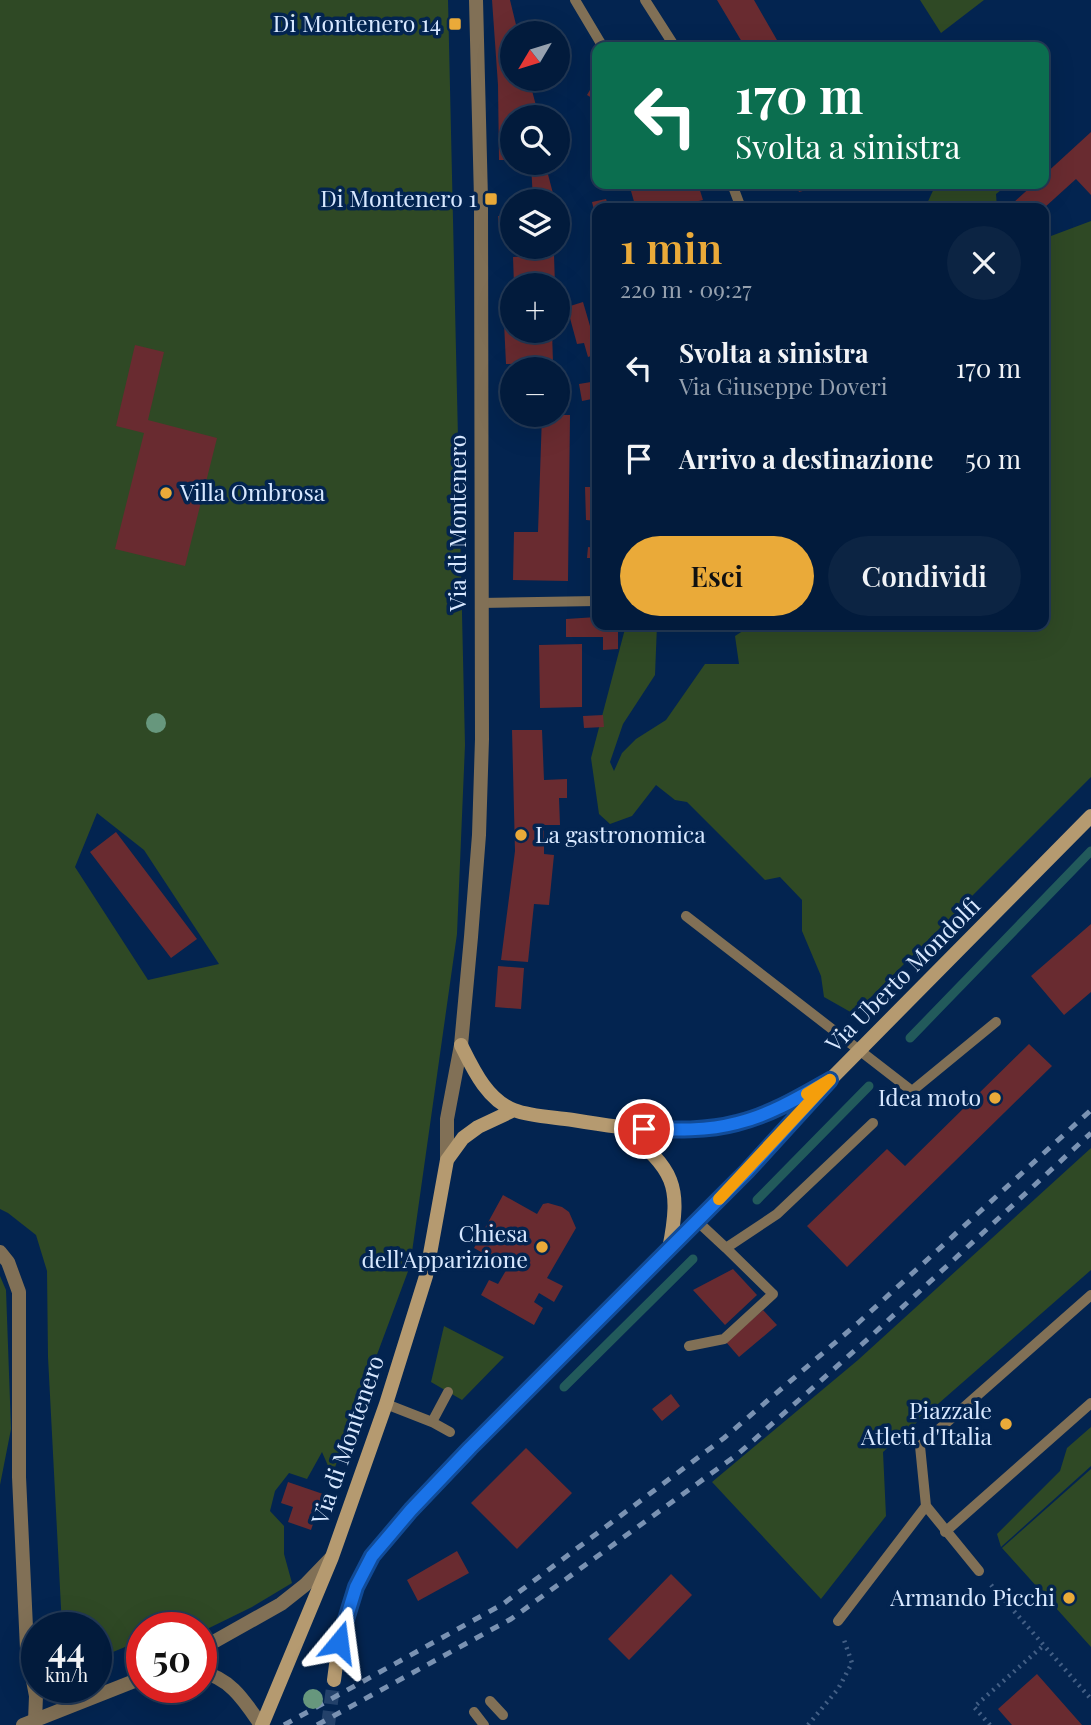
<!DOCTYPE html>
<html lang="it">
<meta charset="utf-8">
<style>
body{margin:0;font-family:"Playfair Display",serif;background:#0c2443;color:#f1f3f6;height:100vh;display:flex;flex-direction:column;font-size:26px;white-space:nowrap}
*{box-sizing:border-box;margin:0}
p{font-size:23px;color:#96a1af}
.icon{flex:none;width:38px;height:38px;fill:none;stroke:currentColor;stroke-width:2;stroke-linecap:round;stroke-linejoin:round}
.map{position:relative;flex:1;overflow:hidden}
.details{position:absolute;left:592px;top:203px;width:457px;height:427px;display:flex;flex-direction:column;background:#021b3c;border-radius:14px;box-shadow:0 7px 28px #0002,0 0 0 2px #233956}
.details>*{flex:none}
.banner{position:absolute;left:592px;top:42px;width:457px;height:147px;border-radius:14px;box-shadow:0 7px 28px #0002,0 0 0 2px #233956;background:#0b6e4f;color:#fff;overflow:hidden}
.needle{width:46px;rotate:232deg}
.fabs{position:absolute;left:500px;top:21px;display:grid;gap:14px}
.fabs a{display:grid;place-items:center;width:70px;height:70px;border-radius:50%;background:#021b3c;box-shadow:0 7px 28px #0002,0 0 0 2px #233956;font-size:35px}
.speed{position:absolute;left:21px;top:1612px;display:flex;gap:14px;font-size:35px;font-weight:700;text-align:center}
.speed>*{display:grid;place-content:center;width:91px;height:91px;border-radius:50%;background:#021b3c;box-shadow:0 7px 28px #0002,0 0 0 2px #233956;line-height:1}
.speed small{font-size:18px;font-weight:400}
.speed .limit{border:10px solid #d22;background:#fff;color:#111}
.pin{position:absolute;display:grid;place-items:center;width:60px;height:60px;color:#fff;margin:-30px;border:4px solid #fff;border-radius:50%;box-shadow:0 2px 7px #0007}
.me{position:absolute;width:77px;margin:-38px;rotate:16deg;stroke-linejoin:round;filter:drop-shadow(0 0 5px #0008)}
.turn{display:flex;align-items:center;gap:24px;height:147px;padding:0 28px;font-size:32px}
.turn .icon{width:91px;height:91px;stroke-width:2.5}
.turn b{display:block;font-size:49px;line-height:60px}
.round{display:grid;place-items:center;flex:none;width:74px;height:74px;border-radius:37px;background:#0c2443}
.summary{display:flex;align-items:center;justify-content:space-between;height:119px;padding:0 28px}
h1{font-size:42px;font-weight:600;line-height:52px;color:#eaaa39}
.action{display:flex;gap:14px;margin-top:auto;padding:14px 28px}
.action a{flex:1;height:80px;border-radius:42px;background:#eaaa39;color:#111;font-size:28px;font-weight:600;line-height:80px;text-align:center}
.action a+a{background:#0c2443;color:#f1f3f6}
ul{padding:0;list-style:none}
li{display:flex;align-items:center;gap:21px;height:91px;padding:0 28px}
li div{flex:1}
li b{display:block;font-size:26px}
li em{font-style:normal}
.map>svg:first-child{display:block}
</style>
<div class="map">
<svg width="1091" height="1725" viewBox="0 0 1091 1725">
<rect width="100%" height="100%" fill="#032450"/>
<!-- green -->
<path fill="#2f4925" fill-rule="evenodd" d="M0 0H448L465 745 457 934 410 1266 334 1470 329 1468 322 1452 307 1479 289 1473 275 1491 270 1511 284 1526V1554L292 1583 252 1607 201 1632V1628H142V1640L96 1659V1628L62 1627 48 1357 47 1271 36 1235 8 1213 0 1209ZM97 813 144 850 219 964 148 980 75 867Z
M920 0H984L941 33Z
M936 184H1009L996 194 997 208H925Z
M1091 221V777L854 1014 824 997 821 976 802 931V900L780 877 765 880 687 802 675 800 656 785 632 816 610 824 599 814 591 758 626 625H657L655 675 623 724 610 762 614 771 622 753 636 739 666 720 705 664H739L735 636 752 625H1043V239Z
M1091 1148V1270L883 1452 886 1516 821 1599 712 1482 858 1360Z
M0 1276 6 1290 11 1429 0 1485Z
M444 1326 504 1357 462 1400 431 1382Z
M1091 1427V1466L1001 1547 997 1534 1060 1471 1067 1448Z
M1091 1469V1647L1002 1548Z"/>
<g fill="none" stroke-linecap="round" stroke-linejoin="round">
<!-- stream -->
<path stroke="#225a5b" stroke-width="9" d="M910 1038 1091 851
M757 1200 869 1086
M564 1387 693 1259"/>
</g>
<!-- building -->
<path fill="#692b30" d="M492 0H510L518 33H513V79H525L526 83H530L539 117H513V160H499L498 85Z
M717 0H754L781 47H745Z
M597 78V101L587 95Z
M1091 132V195L1076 179 1044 208H1019L1013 203 1034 184H1043V176Z
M531 163H545L555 201H533Z
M656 184H698L703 200 694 202 696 208H639L638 205H635L631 191Z
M796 184H825V185L799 192Z
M606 199 609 208H597L596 218 592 202Z
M513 215V228L499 230 498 216Z
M554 255 555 285H514L513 257Z
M503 302H513V331H552L553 363 506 364Z
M583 302 597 350V354L588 357 584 343 577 344 567 307Z
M135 345 164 352 148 420 217 438 185 566 115 549 144 433 116 426Z
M597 381V398L582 401 579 384Z
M542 415H570L568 581 513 580 514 532H538Z
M585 487H597V521L586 520Z
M588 547 597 548V558H587Z
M597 617V625H618V649L603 650V637H566V619Z
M582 644V707L540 708 539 645Z
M603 715 604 727 584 728 583 716Z
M512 730H542L544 780 567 779V798H559L560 825H544V854L554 855 549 905 534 904 528 962 501 960 515 851Z
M116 832 197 939 171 958 90 852Z
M1091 924V992L1064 1015 1031 976Z
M498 966 524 968 521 1009 495 1007Z
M1029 1044 1052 1066 847 1267 807 1226 887 1149 905 1166Z
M503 1195 537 1214 543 1204 548 1203 562 1207 569 1212 576 1228 547 1278 563 1286 554 1302 539 1293 534 1302 543 1308 534 1325 481 1295 489 1280 498 1284 508 1267 474 1248Z
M733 1269 757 1295 725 1325 693 1290Z
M763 1310 777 1325 739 1357 726 1342Z
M671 1394 680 1406 662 1421 652 1409Z
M526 1448 572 1493 517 1549 471 1503Z
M288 1482 323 1494 311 1530 288 1522 293 1507 281 1503Z
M457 1551 469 1573 418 1601 407 1580Z
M671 1574 692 1595 629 1660 608 1639Z
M1037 1674 1082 1725H1012L998 1709Z"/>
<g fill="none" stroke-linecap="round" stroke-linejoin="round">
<!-- secondary-tunnel -->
<path stroke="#23416a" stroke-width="14" stroke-dasharray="14 7" stroke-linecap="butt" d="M328 1725 334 1680"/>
<!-- path -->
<path stroke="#435f85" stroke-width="4.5" stroke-dasharray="2 5" stroke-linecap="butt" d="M991 1585 1091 1699
M808 1725 838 1689 852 1663 843 1637
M990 1725 974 1707 1044 1645"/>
<!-- service -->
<path stroke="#817056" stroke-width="10" d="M575 0 603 47
M645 0 675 47
M732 184 741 208
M480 603 597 601
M686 916 912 1091 996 1022
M697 1221 726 1248 777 1214 873 1123
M689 1346 724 1339 773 1294 726 1248
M386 1404 432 1422 450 1432
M432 1422 448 1392
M945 1532 1091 1403
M979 1571 926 1506 920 1446 1091 1295
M838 1621 926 1506
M490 1701 503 1715
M474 1712 484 1725"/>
<!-- minor -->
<path stroke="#817056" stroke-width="14" d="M0 1252 8 1262 19 1292V1477L27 1649 36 1696 35 1721"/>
<!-- tertiary -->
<path stroke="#817056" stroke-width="14" d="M447 1160V1119L461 1045 471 937 479 835 482 739 481 199 476 0
M201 1649 281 1604 305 1585 331 1558
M201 1672C231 1678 245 1702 261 1725
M23 1725 142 1678"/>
<!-- secondary -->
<path stroke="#b59a70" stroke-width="14" d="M461 1045C473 1069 487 1100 514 1110 532 1117 555 1117 573 1120 626 1129 685 1137 739 1123 766 1116 792 1102 817 1088
M624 1129C674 1170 682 1184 669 1249
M334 1680 339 1642 356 1587 372 1556 411 1509 470 1448 747 1171 830 1080 1091 816
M262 1725 332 1557 386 1404 426 1276 447 1160 463 1138 478 1127 514 1110"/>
<!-- rail -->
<path stroke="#7a92b2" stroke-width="5" stroke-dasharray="9 9" stroke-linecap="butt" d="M284 1725 503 1604 724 1438 858 1323 1091 1110
M317 1725 511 1619 738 1454 870 1337 1091 1133"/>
</g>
<!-- trees -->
<g fill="#67977d">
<circle cx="156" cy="723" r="10"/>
<circle cx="313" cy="1699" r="10"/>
</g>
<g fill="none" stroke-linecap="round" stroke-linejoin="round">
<defs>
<path id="route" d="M339 1642 356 1587 372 1556 411 1510 470 1448 747 1171 830 1080C800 1097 770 1115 737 1123 707 1131 675 1130 644 1129"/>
</defs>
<!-- route casing -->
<use href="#route" stroke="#114b97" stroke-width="18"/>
<!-- route -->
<use href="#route" stroke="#1a73e8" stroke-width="12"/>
<!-- slow -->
<path stroke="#f59e0b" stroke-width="12" d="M719 1199 830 1080 807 1094"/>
</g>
<!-- markers -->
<g fill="#eaaa39" stroke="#032450" stroke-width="2.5">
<rect x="448" y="17" width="14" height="14" rx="3.5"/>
<rect x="484" y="192" width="14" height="14" rx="3.5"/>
<circle cx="166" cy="493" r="7"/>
<circle cx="521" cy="835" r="7"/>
<circle cx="995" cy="1098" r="7"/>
<circle cx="542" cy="1247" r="7"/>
<circle cx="1006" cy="1424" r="7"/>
<circle cx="1069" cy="1598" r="7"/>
</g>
<g text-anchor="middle" stroke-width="7" stroke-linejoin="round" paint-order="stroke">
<!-- poi labels -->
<g font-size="23" fill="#d8e8ff" stroke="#032450" text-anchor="end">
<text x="441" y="32">Di Montenero 14</text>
<text x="477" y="207">Di Montenero 1</text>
<text x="180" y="501" text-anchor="start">Villa Ombrosa</text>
<text x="535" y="843" text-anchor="start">La gastronomica</text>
<text x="981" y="1106">Idea moto</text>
<text x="528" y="1242">Chiesa<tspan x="528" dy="26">dell'Apparizione</tspan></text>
<text x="992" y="1419">Piazzale<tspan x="992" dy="26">Atleti d'Italia</tspan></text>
<text x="1055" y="1606">Armando Picchi</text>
</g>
<!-- street labels -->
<g font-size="23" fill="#d8e8ff" stroke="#032450">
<text transform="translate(458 523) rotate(-90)" y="8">Via di Montenero</text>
<text transform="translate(903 975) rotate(-45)" y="8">Via Uberto Mondolfi</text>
<text transform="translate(348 1440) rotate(-71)" y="8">Via di Montenero</text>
</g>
</g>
</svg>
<div class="fabs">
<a><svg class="needle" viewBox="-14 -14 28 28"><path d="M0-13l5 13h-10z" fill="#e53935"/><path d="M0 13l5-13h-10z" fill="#96a1af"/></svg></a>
<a><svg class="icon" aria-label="search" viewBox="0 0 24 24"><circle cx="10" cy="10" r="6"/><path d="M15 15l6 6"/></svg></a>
<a><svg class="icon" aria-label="layers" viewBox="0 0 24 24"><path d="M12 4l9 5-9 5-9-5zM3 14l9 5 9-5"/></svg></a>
<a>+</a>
<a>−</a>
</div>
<div class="speed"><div>44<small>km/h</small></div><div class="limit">50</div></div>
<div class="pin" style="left:644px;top:1129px;background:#d93025"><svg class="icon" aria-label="arrive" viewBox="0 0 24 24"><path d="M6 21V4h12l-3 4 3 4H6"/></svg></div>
<svg class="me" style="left:339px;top:1642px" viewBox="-20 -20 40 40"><path d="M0-17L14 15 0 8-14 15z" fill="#1a73e8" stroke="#fff" stroke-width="4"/></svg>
<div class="banner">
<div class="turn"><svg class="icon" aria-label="left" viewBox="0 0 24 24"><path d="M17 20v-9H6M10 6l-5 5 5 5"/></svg><div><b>170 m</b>Svolta a sinistra</div></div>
</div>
<section class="details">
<div class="summary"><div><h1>1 min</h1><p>220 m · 09:27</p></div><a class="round"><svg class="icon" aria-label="close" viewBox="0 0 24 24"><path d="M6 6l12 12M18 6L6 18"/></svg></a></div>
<ul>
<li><svg class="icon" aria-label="left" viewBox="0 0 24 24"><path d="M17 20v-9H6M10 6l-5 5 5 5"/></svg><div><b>Svolta a sinistra</b><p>Via Giuseppe Doveri</p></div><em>170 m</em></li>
<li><svg class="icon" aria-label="arrive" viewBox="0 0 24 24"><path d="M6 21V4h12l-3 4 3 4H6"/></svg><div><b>Arrivo a destinazione</b></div><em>50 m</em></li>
</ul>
<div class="action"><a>Esci</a><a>Condividi</a></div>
</section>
</div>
